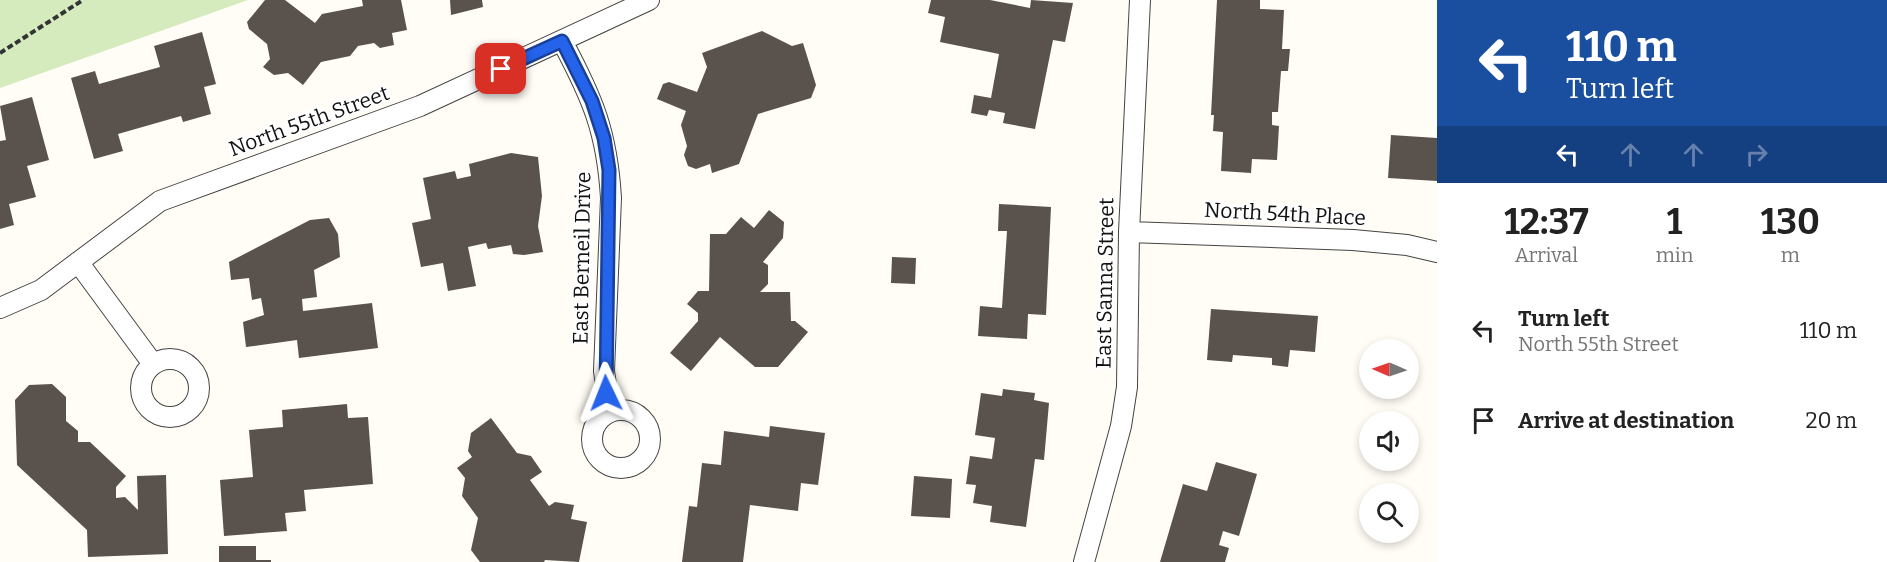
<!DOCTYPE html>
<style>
body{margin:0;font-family:Bitter,serif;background:#f6f6f6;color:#222;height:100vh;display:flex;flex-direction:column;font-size:22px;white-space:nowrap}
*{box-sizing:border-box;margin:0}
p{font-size:20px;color:#767676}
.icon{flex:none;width:33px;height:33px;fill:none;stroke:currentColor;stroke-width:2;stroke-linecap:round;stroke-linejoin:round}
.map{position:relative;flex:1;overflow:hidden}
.side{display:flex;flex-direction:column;background:#fff;width:450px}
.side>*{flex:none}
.banner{background:#1a4fa0;color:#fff;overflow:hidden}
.needle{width:39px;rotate:272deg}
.controls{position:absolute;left:1359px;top:339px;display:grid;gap:12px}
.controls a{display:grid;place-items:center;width:60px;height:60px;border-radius:50%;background:#fff;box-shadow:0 3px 9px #0003;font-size:30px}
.pin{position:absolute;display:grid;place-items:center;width:51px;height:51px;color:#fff;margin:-26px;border-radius:12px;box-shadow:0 3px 9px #0006}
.me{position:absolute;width:66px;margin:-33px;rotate:358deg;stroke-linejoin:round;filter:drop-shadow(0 0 4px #0008)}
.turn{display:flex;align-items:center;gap:21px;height:126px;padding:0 30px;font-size:27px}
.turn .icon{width:78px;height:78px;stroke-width:2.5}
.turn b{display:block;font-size:42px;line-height:51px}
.lanes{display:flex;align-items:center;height:57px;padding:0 30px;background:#0003;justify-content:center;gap:30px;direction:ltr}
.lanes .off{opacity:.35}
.eta{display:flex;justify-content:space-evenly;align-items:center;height:102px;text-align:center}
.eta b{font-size:36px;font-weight:700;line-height:42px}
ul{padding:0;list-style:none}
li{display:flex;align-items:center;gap:18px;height:90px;padding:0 30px}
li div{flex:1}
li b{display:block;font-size:22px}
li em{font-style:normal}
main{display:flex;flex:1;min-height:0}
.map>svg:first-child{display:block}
</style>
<main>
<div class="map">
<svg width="1437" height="562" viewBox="0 0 1437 562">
<rect width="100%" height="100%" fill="#fffdf5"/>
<!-- green -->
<path fill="#d5ebbd" d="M0 0H248L0 88Z"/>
<!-- building -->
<path fill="#5a524d" d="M265 0H285L315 23 322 14 363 6 362 0H401L407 30 392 33 394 45 380 48 374 43 358 46 350 56 321 62 303 85 288 73 274 75 263 67 270 59 267 44 249 29 247 22Z
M450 0H482L483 7 451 15Z
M931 0H990L1030 8 1031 0 1073 3 1065 42 1053 40 1035 129 1003 123 1005 113 989 110 987 116 971 113 974 95 991 98 999 54 940 42 945 17 928 13Z
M1217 0H1260V9L1284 10 1282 49H1290L1288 71H1281L1278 112H1272V125L1279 126 1277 160 1252 159 1251 173 1221 171 1223 132 1213 131 1214 115H1211Z
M762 31 792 46 803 43 816 85 811 98 758 114 739 164 712 173 710 164 696 169 688 166 684 155 687 146 681 125 686 111 657 99 663 84 669 82 697 92 707 67 702 53Z
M202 32 216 84 204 87 211 114 183 122 181 116 118 134 123 151 94 159 71 78 95 71 99 84 160 67 154 46Z
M32 97 49 160 27 166 36 197 9 204 14 225 0 229V141L6 140 0 106Z
M1391 135 1437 138V181L1388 178Z
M511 153 538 157 542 196 538 226 543 252 524 255 513 254 511 245 488 249 486 243 468 247 476 286 448 291 443 263 421 267 412 223 431 219 423 178 455 171 457 179 471 176 469 164Z
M999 204 1051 207 1046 315 1028 314 1027 339 978 336 980 306 1002 308 1007 231H998Z
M769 210 784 222 783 238 763 262 768 265V284L760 292H790L791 321H795L808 332 778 367H755L720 337 691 371 670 353 698 321V313L687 304 698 291H709L710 234H726L741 217 754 228Z
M329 218 338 234 340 257 314 270 317 297 302 299 303 311 372 303 378 348 299 358 297 340 246 347 243 322 264 315 261 298 252 300 249 278 231 280 229 262 310 220Z
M892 257 916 258 915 284 891 283Z
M1211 309 1318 316 1315 352 1290 350 1288 367 1272 365V358L1233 355 1232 362 1207 360Z
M52 384 66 397V421L78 431V442H90L126 476 116 487V498L125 497 138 510 137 476 166 475 168 554 88 557 87 530 17 465 15 400 29 385Z
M1003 389 1035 393 1034 400 1049 403 1044 460 1035 459 1026 527 990 522 992 506 973 503 976 485 966 484 970 456 992 459 995 438 975 435 981 393 1002 396Z
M347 404 348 418 368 417 373 484 304 490 306 511 285 513 287 531 224 536 220 480 253 477 249 430 283 427 282 410Z
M491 418 517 453 531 456 542 472 530 480 549 506 555 502 574 505 571 519 587 522 579 562 545 560 544 562H480L471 550 478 518 462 496 465 478 457 468 472 457 468 451 471 433Z
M770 426 825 433 818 485 801 483 798 511 750 505 743 562H682L689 506 697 507 702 463 721 465 724 431 769 437Z
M1216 462 1257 474 1239 536 1223 531 1219 545 1229 548 1225 562H1160L1183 484 1207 491Z
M914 476 952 479 950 518 911 516Z
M219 546H256V560H271V562H219Z"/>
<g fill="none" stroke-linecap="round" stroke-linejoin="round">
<defs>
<path id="minor" d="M562 41C593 99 607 132 611 198L604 371 610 412
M1129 232 1353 240 1407 245 1437 252
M78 262 153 364
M0 308 41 290 160 201 420 106 649 0
M141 388a29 29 0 1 1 58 0a29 29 0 1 1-58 0Z
M592 439a29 29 0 1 1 58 0a29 29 0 1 1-58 0Z
M1084 562 1121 426 1127 387 1129 232 1140 0"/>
</defs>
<!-- minor casing -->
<use href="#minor" stroke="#444" stroke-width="22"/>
<!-- path -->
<path stroke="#333" stroke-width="4" stroke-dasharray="6 3" stroke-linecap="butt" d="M0 53 83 0"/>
<!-- minor -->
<use href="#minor" stroke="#fff" stroke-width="20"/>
</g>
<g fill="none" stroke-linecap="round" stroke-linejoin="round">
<defs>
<path id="route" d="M501 69 562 41 592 101 604 138 609 170 606 393"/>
</defs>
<!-- route casing -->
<use href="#route" stroke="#184099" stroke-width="15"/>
<!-- route -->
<use href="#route" stroke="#2563eb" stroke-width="10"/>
</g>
<g text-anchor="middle" stroke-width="6" stroke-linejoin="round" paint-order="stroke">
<!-- street labels -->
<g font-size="21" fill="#111" stroke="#fff">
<text transform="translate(309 121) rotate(-20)" y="7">North 55th Street</text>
<text transform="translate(1285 214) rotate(3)" y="7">North 54th Place</text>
<text transform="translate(582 258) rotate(-89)" y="7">East Berneil Drive</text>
<text transform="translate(1105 283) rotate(-89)" y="7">East Sanna Street</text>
</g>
</g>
</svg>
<div class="controls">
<a><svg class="needle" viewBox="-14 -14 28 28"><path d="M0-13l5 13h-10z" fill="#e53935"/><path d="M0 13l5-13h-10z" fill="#767676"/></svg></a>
<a><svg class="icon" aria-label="sound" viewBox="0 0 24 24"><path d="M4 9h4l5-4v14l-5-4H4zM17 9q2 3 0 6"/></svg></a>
<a><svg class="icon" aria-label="search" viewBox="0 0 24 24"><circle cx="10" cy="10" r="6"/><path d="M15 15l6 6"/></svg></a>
</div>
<div class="pin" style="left:501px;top:69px;background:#d93025"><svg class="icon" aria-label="arrive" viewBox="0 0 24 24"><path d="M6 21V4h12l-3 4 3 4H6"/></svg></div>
<svg class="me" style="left:606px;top:393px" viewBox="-20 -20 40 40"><path d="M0-17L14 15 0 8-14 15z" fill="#2563eb" stroke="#fff" stroke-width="4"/></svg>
</div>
<section class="side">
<div class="banner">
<div class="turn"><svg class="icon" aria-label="left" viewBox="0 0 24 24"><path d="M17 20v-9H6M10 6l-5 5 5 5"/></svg><div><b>110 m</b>Turn left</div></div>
<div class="lanes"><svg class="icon" aria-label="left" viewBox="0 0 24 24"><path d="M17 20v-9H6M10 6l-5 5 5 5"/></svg><svg class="icon off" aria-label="ahead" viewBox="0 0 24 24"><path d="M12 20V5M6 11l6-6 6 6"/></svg><svg class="icon off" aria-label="ahead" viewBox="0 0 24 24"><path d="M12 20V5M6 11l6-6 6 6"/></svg><svg class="icon off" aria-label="right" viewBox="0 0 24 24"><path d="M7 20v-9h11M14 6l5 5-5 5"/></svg></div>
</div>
<div class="eta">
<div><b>12:37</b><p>Arrival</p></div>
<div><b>1</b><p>min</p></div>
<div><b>130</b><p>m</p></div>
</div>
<ul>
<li><svg class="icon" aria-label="left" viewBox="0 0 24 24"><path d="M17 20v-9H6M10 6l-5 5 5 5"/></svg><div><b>Turn left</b><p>North 55th Street</p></div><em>110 m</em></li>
<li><svg class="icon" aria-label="arrive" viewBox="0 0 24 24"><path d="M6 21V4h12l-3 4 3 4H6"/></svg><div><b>Arrive at destination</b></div><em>20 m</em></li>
</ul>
</section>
</main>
